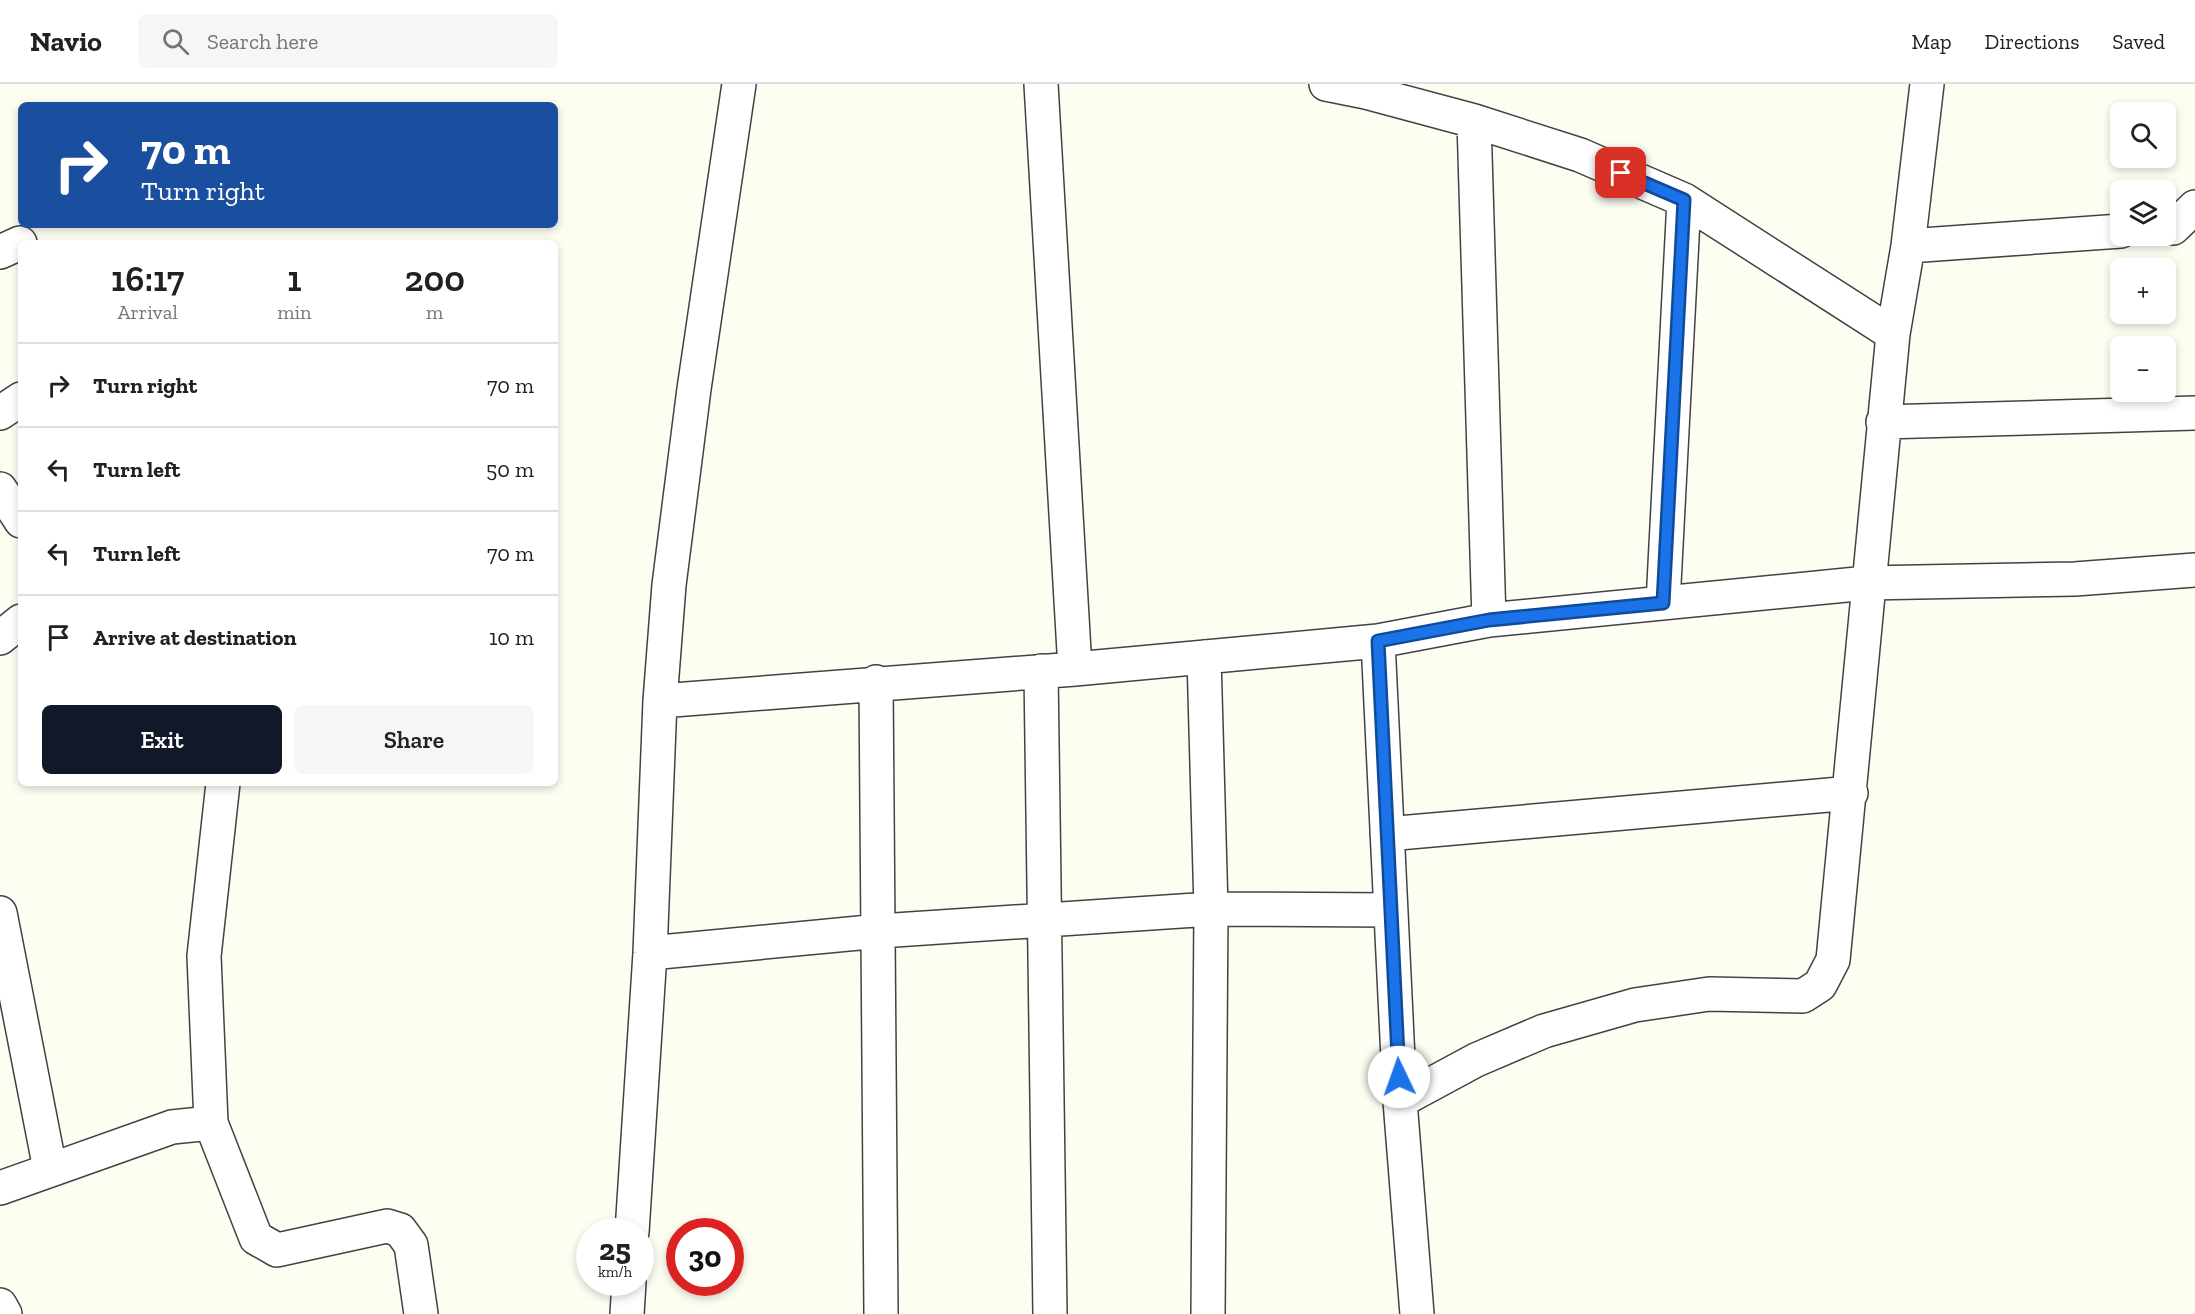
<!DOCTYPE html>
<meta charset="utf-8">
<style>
body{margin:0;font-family:"Zilla Slab",serif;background:#f6f6f6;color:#202124;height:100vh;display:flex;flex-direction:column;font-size:22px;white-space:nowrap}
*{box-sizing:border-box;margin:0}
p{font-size:20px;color:#757577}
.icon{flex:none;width:33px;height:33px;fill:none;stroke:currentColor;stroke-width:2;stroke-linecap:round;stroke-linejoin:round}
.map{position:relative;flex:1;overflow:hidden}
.drawer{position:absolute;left:18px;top:156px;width:540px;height:546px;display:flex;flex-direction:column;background:#fff;border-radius:9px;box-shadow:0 3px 9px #0003}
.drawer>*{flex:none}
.top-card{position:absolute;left:18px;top:18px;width:540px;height:126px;border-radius:9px;box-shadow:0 3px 9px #0003;background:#1a4fa0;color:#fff;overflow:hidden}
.controls{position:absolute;left:2110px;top:18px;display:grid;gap:12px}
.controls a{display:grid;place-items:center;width:66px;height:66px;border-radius:9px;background:#fff;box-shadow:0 3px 9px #0003;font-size:30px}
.speed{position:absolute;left:576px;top:1134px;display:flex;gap:12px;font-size:30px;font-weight:700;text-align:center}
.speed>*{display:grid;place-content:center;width:78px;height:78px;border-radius:50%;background:#fff;box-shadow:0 3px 9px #0003;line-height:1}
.speed small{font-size:15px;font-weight:400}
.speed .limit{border:9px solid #d22;background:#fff;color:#111}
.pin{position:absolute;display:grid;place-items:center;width:51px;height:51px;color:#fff;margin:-26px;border-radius:12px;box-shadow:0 3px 9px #0006}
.me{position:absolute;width:66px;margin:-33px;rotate:357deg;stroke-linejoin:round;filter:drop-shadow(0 0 4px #0008)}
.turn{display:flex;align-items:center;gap:21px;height:126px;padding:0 24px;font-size:27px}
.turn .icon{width:78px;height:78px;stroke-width:2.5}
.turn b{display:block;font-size:42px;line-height:51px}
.eta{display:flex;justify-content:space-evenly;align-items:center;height:102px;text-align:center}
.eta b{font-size:36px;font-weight:600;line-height:42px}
.cta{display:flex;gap:12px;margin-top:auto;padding:12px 24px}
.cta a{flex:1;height:69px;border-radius:9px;background:#111827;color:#fff;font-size:24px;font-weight:600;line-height:69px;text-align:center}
.cta a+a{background:#f6f6f6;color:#202124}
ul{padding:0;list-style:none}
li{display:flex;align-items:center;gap:18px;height:84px;padding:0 24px;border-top:2px solid #e0e0e0}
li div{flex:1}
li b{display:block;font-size:22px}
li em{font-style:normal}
header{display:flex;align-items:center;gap:36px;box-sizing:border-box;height:84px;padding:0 30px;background:#fff;border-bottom:2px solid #e0e0e0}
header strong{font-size:28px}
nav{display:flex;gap:33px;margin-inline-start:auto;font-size:21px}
.search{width:420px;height:54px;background:#f6f6f6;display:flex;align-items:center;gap:15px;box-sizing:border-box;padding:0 21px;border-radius:9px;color:#757577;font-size:22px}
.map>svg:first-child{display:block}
</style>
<header>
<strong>Navio</strong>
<div class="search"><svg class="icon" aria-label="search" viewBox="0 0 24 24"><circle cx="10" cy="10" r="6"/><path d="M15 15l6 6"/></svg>Search here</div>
<nav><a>Map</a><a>Directions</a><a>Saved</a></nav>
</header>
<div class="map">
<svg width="2195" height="1230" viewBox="0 0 2195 1230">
<rect width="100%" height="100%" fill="#fdfdf2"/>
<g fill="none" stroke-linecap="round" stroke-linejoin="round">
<defs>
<path id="minor" d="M1041 0 1075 585
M1326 0 1366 8 1474 37 1580 71 1684 116 1893 250
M1474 37 1489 536
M2173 144 2195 123
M1908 162 2121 147
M0 168 20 159
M0 329 21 315
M1883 338 2195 329
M0 405 21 437
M1663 519 1684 116
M0 554 21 537
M1378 557 1400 1017 1417 1230
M1204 573 1211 825 1208 1230
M1041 587 1050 1230
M876 598 881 1230
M660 617 1075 585 1378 557 1489 536 1867 499 2075 495 2195 486
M1387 750 1851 709
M0 829 50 1085
M650 869 880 847 1211 825 1390 826
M1400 1017 1476 976 1544 947 1635 921 1709 910 1803 912 1820 901 1833 876 1893 250 1908 162 1927 0
M211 1039 204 872 223 699
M0 1104 172 1043 211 1039 256 1154 277 1166 387 1142 400 1146 411 1161 421 1230
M632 1148 650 869 660 617 669 501 694 305 739 0
M0 1221 5 1230
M627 1230 629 1198"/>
</defs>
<!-- minor casing -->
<use href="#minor" stroke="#424242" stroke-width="36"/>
<!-- minor -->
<use href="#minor" stroke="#fff" stroke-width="33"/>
</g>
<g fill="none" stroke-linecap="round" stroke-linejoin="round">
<defs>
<path id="route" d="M1399 993 1378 557 1489 536 1663 519 1684 116 1621 89"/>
</defs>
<!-- route casing -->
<use href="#route" stroke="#114b97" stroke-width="15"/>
<!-- route -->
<use href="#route" stroke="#1a73e8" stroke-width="10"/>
</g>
</svg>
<div class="controls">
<a><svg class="icon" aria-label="search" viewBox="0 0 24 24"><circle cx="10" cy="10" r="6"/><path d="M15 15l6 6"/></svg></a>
<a><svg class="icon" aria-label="layers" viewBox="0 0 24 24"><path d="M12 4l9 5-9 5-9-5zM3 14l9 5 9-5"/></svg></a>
<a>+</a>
<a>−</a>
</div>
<div class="speed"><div>25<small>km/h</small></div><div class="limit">30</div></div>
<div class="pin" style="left:1621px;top:89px;background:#d93025"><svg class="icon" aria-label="arrive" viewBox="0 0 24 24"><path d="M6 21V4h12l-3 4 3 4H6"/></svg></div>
<svg class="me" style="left:1399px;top:993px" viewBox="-20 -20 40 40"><circle r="19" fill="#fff"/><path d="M0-13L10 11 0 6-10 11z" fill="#1a73e8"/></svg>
<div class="top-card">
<div class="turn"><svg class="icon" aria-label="right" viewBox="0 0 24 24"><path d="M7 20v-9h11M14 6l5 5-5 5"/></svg><div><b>70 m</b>Turn right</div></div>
</div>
<section class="drawer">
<div class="eta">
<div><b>16:17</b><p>Arrival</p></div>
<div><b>1</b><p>min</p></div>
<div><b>200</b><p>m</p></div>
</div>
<ul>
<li><svg class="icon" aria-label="right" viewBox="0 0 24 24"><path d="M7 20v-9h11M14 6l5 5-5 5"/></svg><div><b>Turn right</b></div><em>70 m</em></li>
<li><svg class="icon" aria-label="left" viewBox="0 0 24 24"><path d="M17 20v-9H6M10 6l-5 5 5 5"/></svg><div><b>Turn left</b></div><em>50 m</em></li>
<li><svg class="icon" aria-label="left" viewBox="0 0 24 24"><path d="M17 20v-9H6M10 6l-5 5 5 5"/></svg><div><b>Turn left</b></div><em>70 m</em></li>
<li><svg class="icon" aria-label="arrive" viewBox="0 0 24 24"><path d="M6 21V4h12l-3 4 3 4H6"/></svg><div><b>Arrive at destination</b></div><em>10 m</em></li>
</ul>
<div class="cta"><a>Exit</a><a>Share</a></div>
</section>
</div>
